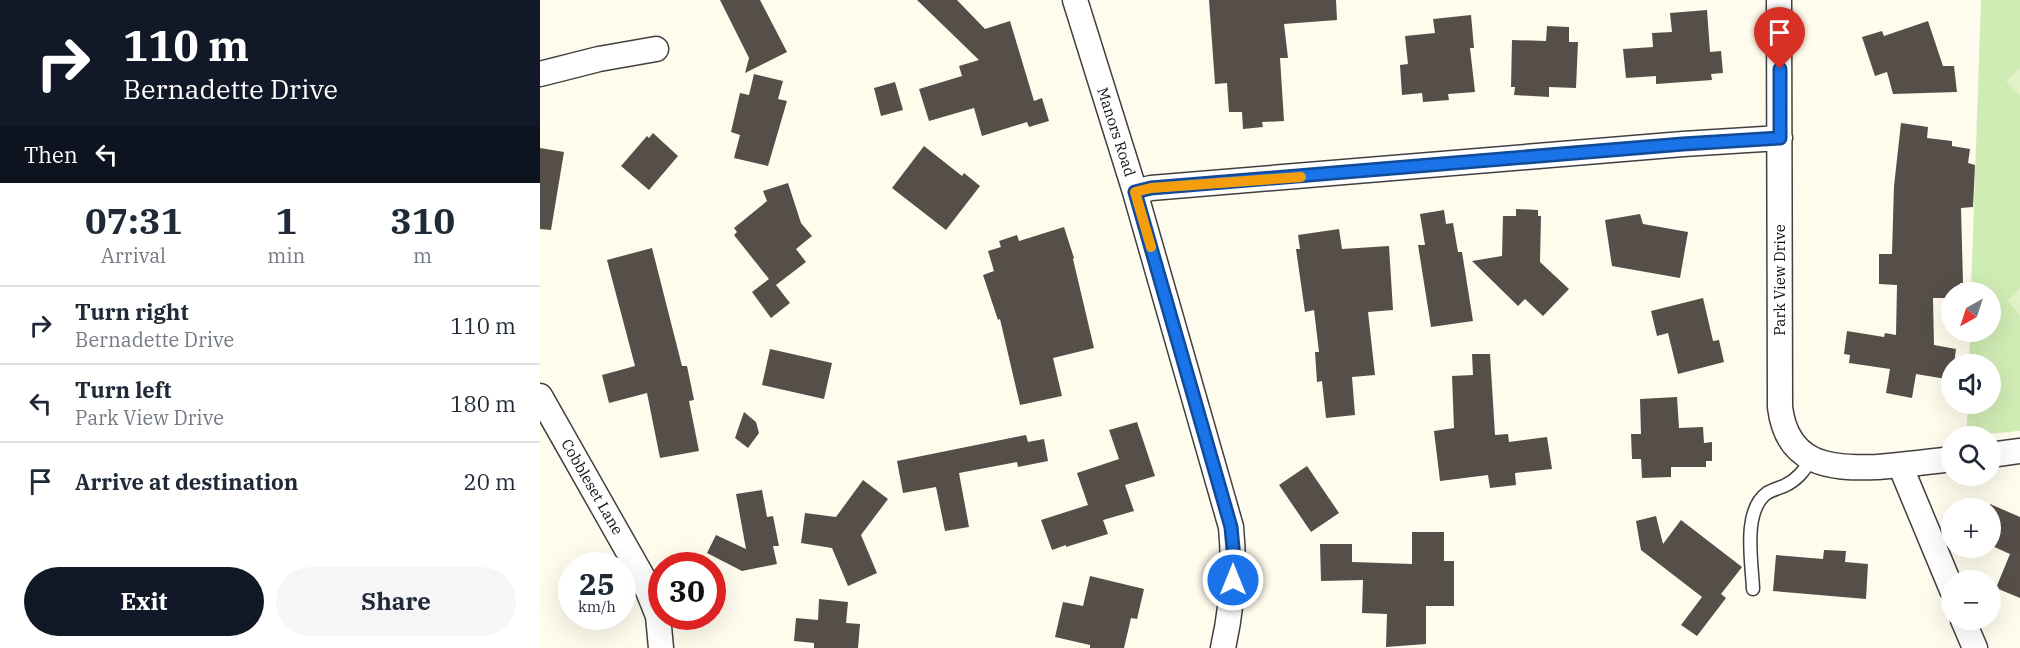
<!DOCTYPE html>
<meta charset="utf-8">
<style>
body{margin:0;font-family:"IBM Plex Serif",serif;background:#f6f6f7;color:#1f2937;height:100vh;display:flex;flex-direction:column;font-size:22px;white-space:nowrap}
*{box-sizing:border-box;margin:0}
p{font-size:20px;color:#747a83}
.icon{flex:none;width:33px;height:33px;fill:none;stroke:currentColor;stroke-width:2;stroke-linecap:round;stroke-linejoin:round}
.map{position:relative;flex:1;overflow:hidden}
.details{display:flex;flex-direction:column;background:#fff;width:540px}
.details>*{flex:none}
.banner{background:#111827;color:#fff;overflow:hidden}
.needle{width:39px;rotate:219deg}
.controls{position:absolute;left:1401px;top:282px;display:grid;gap:12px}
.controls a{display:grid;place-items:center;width:60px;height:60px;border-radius:50%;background:#fff;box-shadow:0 6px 24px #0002;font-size:30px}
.speed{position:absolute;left:18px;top:552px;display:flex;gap:12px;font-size:30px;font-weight:700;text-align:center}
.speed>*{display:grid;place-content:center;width:78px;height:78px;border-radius:50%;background:#fff;box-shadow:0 6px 24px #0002;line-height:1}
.speed small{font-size:15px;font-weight:400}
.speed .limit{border:9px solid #d22;background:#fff;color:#111}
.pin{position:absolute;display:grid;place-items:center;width:51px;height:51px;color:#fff;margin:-62px -26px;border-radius:50% 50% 50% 0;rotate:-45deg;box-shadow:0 0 6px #0007}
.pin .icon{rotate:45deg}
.me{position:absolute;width:66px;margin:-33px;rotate:0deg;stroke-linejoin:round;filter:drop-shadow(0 0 4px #0008)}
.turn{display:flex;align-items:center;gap:21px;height:126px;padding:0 24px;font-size:27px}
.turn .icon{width:78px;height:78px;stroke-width:2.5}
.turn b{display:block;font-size:42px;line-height:51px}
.then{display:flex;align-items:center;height:57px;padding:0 24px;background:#0003;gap:12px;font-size:22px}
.eta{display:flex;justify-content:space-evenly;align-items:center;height:102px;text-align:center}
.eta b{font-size:36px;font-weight:700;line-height:42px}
.button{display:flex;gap:12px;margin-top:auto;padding:12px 24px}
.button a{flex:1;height:69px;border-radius:36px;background:#111827;color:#fff;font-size:24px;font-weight:700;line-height:69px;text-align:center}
.button a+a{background:#f6f6f7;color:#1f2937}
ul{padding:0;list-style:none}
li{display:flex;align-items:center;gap:18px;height:78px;padding:0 24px;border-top:2px solid #e0e1e3}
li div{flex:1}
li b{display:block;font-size:22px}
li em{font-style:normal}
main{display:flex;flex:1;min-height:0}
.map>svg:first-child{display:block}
</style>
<main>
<section class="details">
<div class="banner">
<div class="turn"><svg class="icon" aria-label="right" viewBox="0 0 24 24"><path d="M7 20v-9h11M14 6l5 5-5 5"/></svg><div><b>110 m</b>Bernadette Drive</div></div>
<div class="then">Then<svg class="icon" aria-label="left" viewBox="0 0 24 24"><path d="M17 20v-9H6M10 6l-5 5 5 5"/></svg></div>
</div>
<div class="eta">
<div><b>07:31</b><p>Arrival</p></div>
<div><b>1</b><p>min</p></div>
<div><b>310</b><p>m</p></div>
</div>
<ul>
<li><svg class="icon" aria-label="right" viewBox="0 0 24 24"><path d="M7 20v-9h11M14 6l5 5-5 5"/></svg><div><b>Turn right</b><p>Bernadette Drive</p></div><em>110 m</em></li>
<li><svg class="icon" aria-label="left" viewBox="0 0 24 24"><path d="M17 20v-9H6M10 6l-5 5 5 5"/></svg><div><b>Turn left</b><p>Park View Drive</p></div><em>180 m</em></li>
<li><svg class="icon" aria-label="arrive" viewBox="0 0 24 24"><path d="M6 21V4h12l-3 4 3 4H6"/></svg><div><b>Arrive at destination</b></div><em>20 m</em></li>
</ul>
<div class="button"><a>Exit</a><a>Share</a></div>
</section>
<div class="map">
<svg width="1480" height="648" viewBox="0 0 1480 648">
<rect width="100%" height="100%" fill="#fffced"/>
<!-- green -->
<path fill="#d0ecb5" d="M1441 0H1480V431L1426 436 1428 404H1450V364H1429L1430 332H1450V292H1431Z"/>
<!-- pitch -->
<path fill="#e2f2c7" d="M1480 68V95L1466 81Z
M1480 288V315L1467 301Z"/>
<!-- building -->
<path fill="#564e49" d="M180 0H220L247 52 205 73 209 58Z
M377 0H417L445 29 470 21 494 101 502 98 509 121 489 127 487 122 442 136 434 108 389 121 379 89 422 76 419 66 439 60Z
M669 0H796L797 20 744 24 748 58H740L744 121 722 122 723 127 703 129 702 112H689L687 83 675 84Z
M1167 10 1170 52 1181 51 1183 73 1171 74 1172 80 1116 84V76L1086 78 1083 49 1113 47 1112 33 1132 32 1130 13Z
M931 15 934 48H930L935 92 908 94 909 100 883 102 882 93 862 95 860 65 868 64 865 36 895 33 893 19Z
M1388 21 1403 66H1414L1417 92 1353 94 1347 72 1335 76 1322 37 1342 31 1344 36Z
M1007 26 1029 27V42H1038L1036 88 1009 87V97L974 95 975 87H971L972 40 1006 41Z
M214 74 243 81 238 99 247 101 228 166 194 158 200 135 191 132 200 93 209 95Z
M355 82 363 110 341 116 334 88Z
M1361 123 1388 127 1387 138 1412 141V146L1430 149 1428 163 1435 165 1433 207 1421 208 1423 283H1420V292H1412V298H1393L1394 345 1416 349 1414 364H1412V380L1376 374 1372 398 1346 393 1350 369 1309 363 1310 355 1304 354 1307 331 1344 337 1345 333 1356 335 1357 285 1339 284V254H1352L1354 186Z
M113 133 138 156 109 190 81 166 107 136 109 138Z
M384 146 422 176 424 173 440 186 406 230 352 188Z
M0 148 24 152 11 230 0 229Z
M248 183 261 223 272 236 256 249 266 262 236 285 250 303 231 318 212 292 229 279 194 235 197 232 194 228 227 201 223 191Z
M976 209 998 210V216H1001L1000 262 1029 289 1003 316 985 299 978 306 932 261 962 256 963 216H976Z
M904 210 906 224 913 223 918 252H922L933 321 891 327 878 245H885L880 214Z
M1100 214 1103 224 1148 232 1140 278 1072 266 1065 220Z
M524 227 534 258 533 259 554 348 513 358 522 396 480 405 460 319 458 320 443 275 454 271 448 251 461 247 459 241 477 235 479 241Z
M799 229 802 249 849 246 853 310 828 312 835 375 812 377 815 415 786 418 782 381 777 382 775 352H779L774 310 765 312 756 249H760L758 235Z
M112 248 142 366H147L154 400 149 401 159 451 120 458 107 393 69 403 62 375 95 366 67 260Z
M1163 298 1173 341 1179 340 1184 362 1138 374 1128 333 1117 336 1111 311Z
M230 349 292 363 284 399 222 385Z
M932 354H950L955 435 968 434 969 442 1007 437 1012 469 975 473 976 485 950 488 948 475 900 481 894 431 914 428 912 376 933 375Z
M1137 397 1139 428 1163 427 1164 443 1172 442V461H1166V467H1131V477L1102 478 1101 459H1092L1091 434H1101L1100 399Z
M204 412 216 422 219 433 208 448 195 438Z
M597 422 615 476 585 485 594 511 563 520 568 534 526 547V545L512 550 501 520 548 505 537 473 579 459 569 430Z
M486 435 488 442 504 439 508 461 478 467 477 462 419 473 429 527 405 531 396 487 363 493 357 461Z
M767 466 799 513 771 532 739 485Z
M323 480 348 499 321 535 337 573 308 586 292 548 261 543 265 513 296 517Z
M222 490 227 517 233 516 239 546H233L237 564 202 571 167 553 176 535 206 549 196 494Z
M1450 504 1480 517V598L1456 588 1470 554 1450 545Z
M1116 516 1123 544 1141 520 1202 567 1181 594 1186 598 1157 636 1141 625 1162 597 1101 550 1096 521Z
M872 532H904V561H914V606H886V644L846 647 847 614 822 613 823 580 781 581 780 544H812V562L872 564Z
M1284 550 1306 551 1305 562 1328 564 1326 599 1233 591 1236 555 1283 559Z
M550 576 604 589 597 619 591 618 584 648H550V645L515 637 523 602 543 606Z
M279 599 308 602 306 623 320 624 318 648H274V643L254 641 256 618 278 620Z"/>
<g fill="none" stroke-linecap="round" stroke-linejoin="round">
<defs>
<path id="lane" d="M1213 589C1212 562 1202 511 1227 493 1232 490 1239 488 1244 486 1257 480 1264 471 1271 459"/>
<path id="street" d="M535 0 595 192 691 527C695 568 692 608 683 648
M1239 0 1240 407C1247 464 1288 469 1337 467 1362 465 1387 462 1412 459
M0 74 59 59 116 49
M595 192 611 188 1143 144 1240 138
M0 396 102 576 118 616 121 648
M1450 455 1480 451
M1360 465 1412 590
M1423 620 1435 648"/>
</defs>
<!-- lane casing -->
<use href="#lane" stroke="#404040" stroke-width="15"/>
<!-- street casing -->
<use href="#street" stroke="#404040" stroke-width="27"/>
<!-- lane -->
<use href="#lane" stroke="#fff" stroke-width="12"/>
<!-- street -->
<use href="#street" stroke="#fff" stroke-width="24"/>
</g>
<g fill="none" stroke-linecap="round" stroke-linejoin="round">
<defs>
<path id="route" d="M693 580 694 559 691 527 595 192 611 188 1143 144 1240 138V69"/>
</defs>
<!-- route casing -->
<use href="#route" stroke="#114b97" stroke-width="15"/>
<!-- route -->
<use href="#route" stroke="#1a73e8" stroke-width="10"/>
<!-- slow -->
<path stroke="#f59e0b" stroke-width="10" d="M611 247 595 192 611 188 761 177"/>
</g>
<g text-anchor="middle" stroke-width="6" stroke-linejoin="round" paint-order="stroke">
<!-- street labels -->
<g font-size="15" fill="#0d0d0d" stroke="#fff">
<text transform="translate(576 132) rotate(72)" y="5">Manors Road</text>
<text transform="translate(1240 280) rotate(-90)" y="5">Park View Drive</text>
<text transform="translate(52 487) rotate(60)" y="5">Cobbleset Lane</text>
</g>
</g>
</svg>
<div class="controls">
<a><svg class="needle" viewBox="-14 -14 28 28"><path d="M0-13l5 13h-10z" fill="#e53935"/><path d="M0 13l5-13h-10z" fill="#747a83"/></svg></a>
<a><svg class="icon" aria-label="sound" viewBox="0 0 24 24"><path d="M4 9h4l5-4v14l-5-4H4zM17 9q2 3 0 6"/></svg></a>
<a><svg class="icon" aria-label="search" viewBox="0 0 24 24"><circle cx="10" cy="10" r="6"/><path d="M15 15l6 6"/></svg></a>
<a>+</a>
<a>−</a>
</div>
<div class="speed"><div>25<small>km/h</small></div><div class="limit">30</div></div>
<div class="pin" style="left:1240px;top:69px;background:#d93025"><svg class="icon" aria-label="arrive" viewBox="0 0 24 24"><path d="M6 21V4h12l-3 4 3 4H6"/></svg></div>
<svg class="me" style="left:693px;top:580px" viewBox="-20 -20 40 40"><circle r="17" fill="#1a73e8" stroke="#fff" stroke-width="3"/><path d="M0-11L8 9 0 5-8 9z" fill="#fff"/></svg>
</div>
</main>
